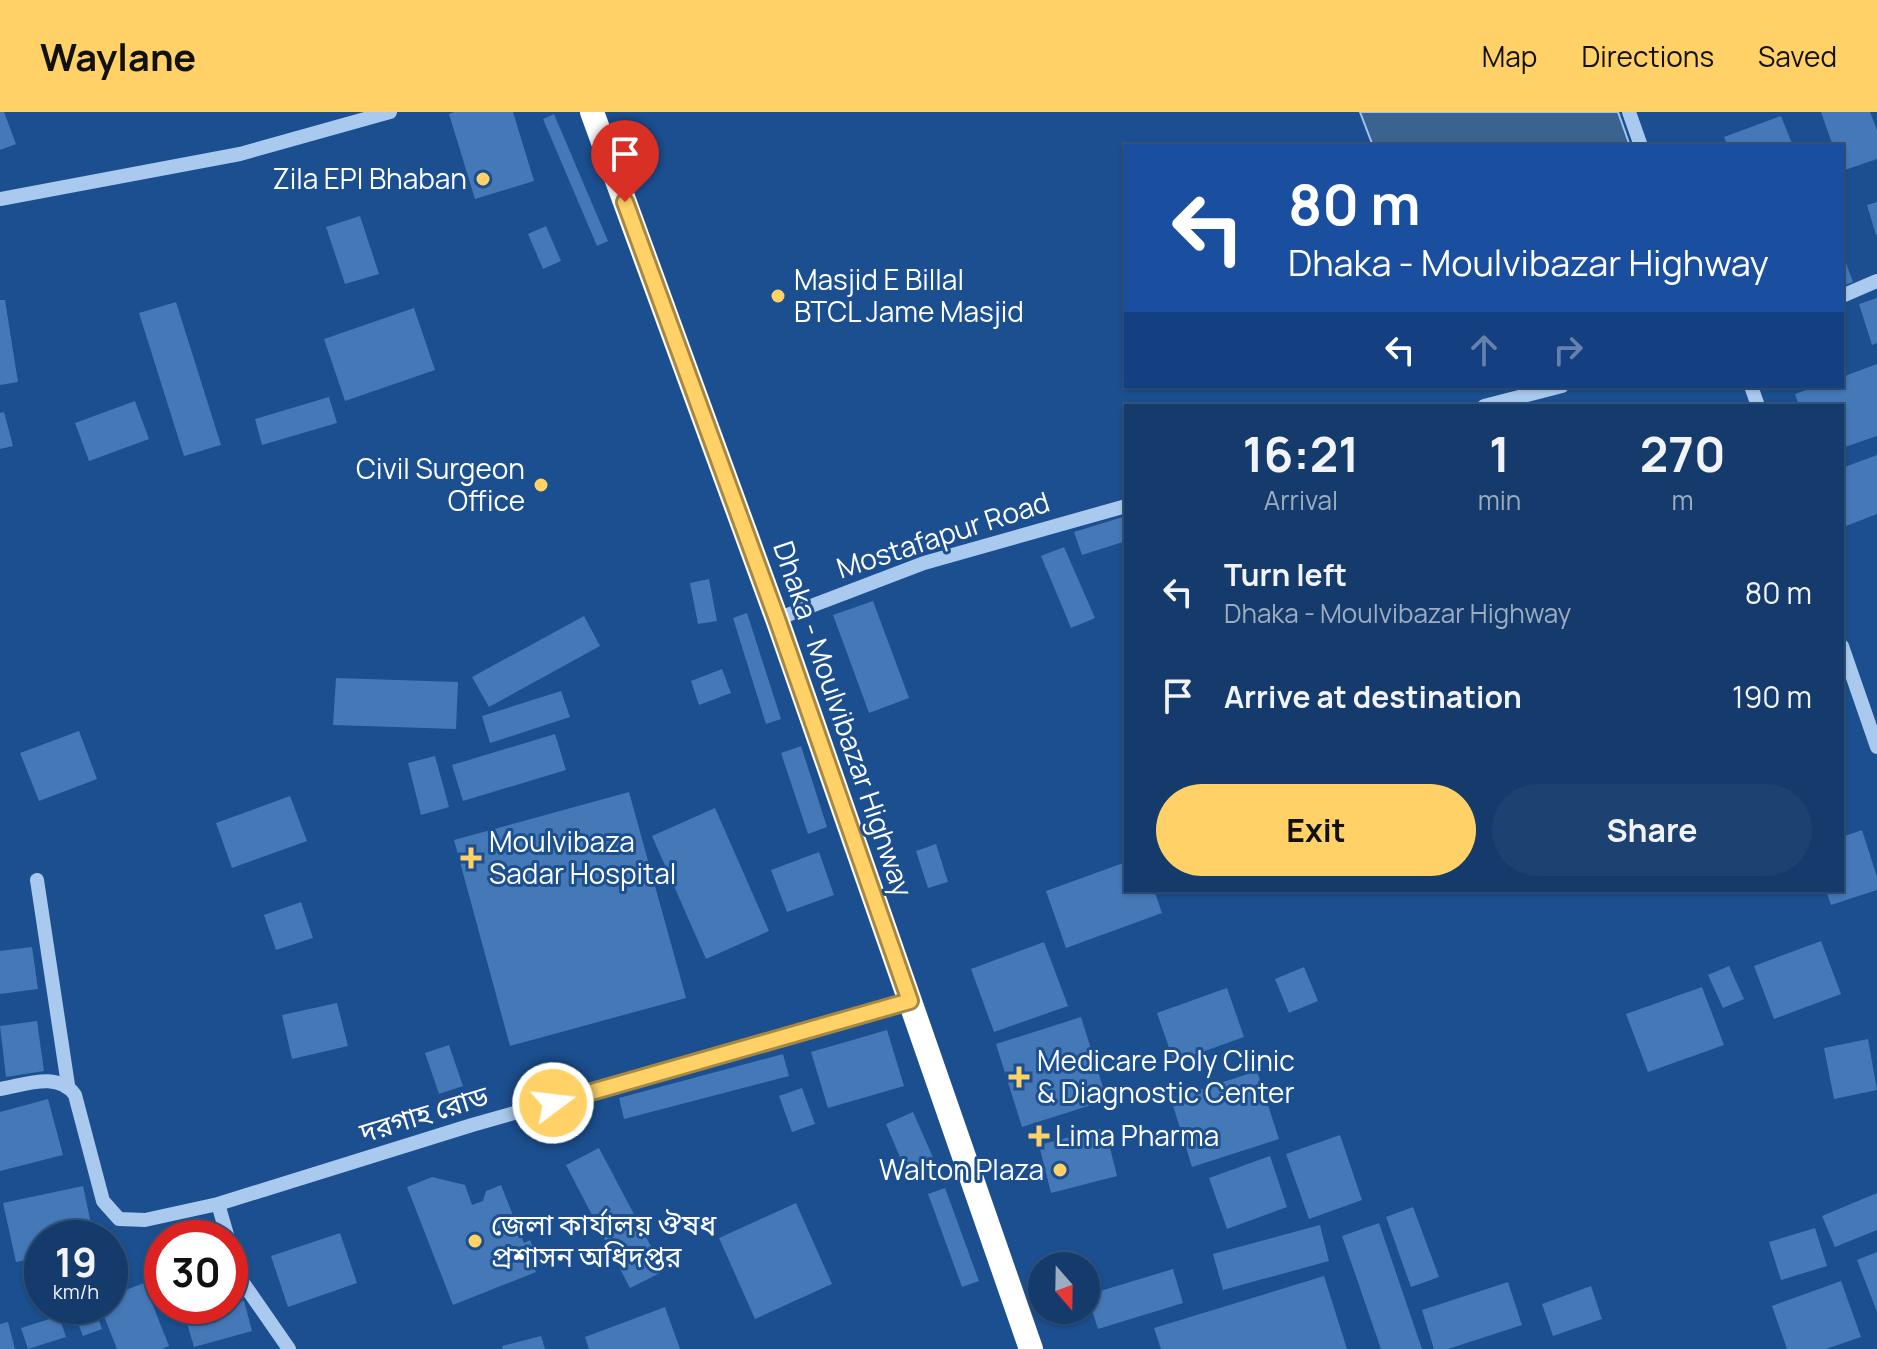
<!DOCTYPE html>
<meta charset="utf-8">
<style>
body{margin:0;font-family:Manrope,"Noto Sans Bengali",sans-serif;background:#1d4271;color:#f1f3f6;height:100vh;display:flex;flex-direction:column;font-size:30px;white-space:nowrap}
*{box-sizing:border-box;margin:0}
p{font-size:26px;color:#9dadc1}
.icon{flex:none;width:44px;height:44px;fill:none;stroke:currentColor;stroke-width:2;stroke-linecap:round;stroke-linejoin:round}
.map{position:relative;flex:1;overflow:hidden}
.side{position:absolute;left:1124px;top:292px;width:720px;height:488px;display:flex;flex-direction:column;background:#143b6b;border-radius:0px;box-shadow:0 2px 6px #0004,0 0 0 2px #33557e}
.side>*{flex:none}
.top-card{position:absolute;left:1124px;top:32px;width:720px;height:244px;border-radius:0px;box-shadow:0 2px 6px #0004,0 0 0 2px #33557e;background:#1a4fa0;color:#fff;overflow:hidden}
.needle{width:52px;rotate:160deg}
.tools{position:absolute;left:1028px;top:1140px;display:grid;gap:16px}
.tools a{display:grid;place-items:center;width:72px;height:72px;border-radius:50%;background:#143b6b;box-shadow:0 2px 6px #0004,0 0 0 2px #33557e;font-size:40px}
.speed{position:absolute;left:24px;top:1108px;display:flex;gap:16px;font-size:40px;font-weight:700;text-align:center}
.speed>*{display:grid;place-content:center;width:104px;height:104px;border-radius:50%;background:#143b6b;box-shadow:0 2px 6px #0004,0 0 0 2px #33557e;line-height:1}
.speed small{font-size:20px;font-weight:400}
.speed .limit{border:12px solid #d22;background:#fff;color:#111}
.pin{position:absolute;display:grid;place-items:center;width:68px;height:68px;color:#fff;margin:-82px -34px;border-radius:50% 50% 50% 0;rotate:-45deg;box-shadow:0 0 8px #0007}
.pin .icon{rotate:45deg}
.me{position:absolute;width:88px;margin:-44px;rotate:75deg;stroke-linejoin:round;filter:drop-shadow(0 0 6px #0008)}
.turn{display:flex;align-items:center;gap:28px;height:168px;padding:0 32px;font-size:36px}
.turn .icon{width:104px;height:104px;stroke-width:2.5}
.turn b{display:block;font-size:56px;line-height:68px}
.lanes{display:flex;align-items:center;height:76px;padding:0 32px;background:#0003;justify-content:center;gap:40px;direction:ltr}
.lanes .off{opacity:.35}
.eta{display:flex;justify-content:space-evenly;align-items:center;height:136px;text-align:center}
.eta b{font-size:48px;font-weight:700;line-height:56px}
.action{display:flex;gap:16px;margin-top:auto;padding:16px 32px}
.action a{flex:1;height:92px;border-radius:48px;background:#ffd166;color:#111;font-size:32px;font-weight:700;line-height:92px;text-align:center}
.action a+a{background:#1d4271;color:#f1f3f6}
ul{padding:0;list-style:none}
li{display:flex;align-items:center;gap:24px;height:104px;padding:0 32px}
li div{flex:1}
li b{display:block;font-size:30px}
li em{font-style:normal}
header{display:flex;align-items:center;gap:48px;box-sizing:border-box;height:112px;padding:0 40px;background:#ffd166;color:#111}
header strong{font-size:38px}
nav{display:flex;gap:44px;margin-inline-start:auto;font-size:28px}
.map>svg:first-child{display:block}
</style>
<header>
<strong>Waylane</strong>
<nav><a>Map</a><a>Directions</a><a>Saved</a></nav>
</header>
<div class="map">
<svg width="1877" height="1237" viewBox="0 0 1877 1237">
<rect width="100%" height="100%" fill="#1b4f8f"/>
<!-- water -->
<path fill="#3c6290" stroke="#9cc4f0" stroke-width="2" d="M1360 0H1618L1630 34H1373Z"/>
<!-- building -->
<path fill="#4478b7" d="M0 0H4L16 32 0 38Z
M454 0H513L534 69 475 87 449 2Z
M1821 0H1870L1877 18V47L1842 59V34H1833Z
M554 2 608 129 597 134 543 7Z
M1781 4 1793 34H1728L1724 25Z
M1877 90V122L1876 123 1867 93Z
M360 104 379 162 345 172 326 115Z
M546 114 561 149 543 157 528 122Z
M1842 140 1853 170 1842 174Z
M1877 186V231L1872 233 1859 192Z
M0 188H5L18 270 0 273Z
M176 190 221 333 184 344 139 201Z
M414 196 435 258 345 289 324 227Z
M1877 252V324L1842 336V294H1799L1795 282 1817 274H1842V265Z
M329 285 337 311 262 333 255 307Z
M135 289 149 327 89 349 75 311Z
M4 300 13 334 0 337V301Z
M1877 343V402L1846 414 1842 404V356Z
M1126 404V429L1082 443 1074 420Z
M1064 435 1095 506 1071 516 1041 444Z
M709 467 717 509 698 512 690 471Z
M873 489 909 586 869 601 833 503Z
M747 501 781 607 766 612 733 506Z
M584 504 600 534 489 595 472 565Z
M722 557 731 581 699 593 691 569Z
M336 566 458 570 456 617 333 613Z
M561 579 570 605 490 631 482 604Z
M79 619 97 667 39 689 20 641Z
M555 622 566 658 463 689 452 653Z
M801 634 827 715 808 722 781 641Z
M435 644 449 695 421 703 408 651Z
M629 680 686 886 510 934 454 728Z
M290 684 307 729 232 756 216 711Z
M715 696 769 819 706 847 652 724Z
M1862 718 1877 765V778L1831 793 1826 778H1842V725Z
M936 732 948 770 928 776 916 739Z
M819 740 834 783 787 800 771 758Z
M1126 750V778H1154L1162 801 1066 836 1046 779Z
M301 790 313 826 276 838 264 803Z
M1821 829 1841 882 1774 907 1754 854Z
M1044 830 1068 894 994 920 971 857Z
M32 835 38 877 0 882V839Z
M1729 854 1744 887 1723 896 1708 863Z
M1304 855 1318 889 1289 901 1275 867Z
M1702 875 1724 933 1648 960 1626 902Z
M1227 876 1244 925 1174 950 1157 901Z
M337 891 348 934 292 947 282 903Z
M1081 905 1107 988 1022 1015 996 932Z
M37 909 44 959 6 965 0 914Z
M887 918 904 974 828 996 811 940Z
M1868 927 1877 978 1834 987 1824 936Z
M449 933 463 974 439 982 425 941Z
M783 942 789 964 624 1007 619 986Z
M1257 959 1279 1027 1192 1055 1171 987Z
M802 976 815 1012 792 1020 779 984Z
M48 987 63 1043 0 1059V1000Z
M913 1000 935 1050 907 1062 886 1012Z
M1105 1016 1117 1064 1051 1081 1039 1033Z
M1340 1023 1362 1088 1309 1107 1286 1042Z
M599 1036 664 1159 630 1176 566 1053Z
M1270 1044 1287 1095 1227 1117 1209 1066Z
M432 1065 465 1073 472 1093 483 1089 486 1079 501 1073 524 1131 530 1128 535 1141 529 1143 536 1160 453 1193 407 1075Z
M83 1074 94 1126H42V1145L16 1150 3 1091Z
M945 1076 979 1169 962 1175 928 1082Z
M1877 1081V1118L1835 1135 1822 1104Z
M796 1091 832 1172 755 1207 719 1126Z
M1413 1095 1439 1165 1411 1175 1386 1105Z
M1379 1111 1422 1237H1381L1342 1124Z
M1320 1113 1329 1149 1223 1178 1213 1142Z
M1815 1116 1827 1154 1781 1168 1769 1130Z
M340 1121 357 1171 288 1195 271 1144Z
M1877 1140V1200L1857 1148Z
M1173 1157 1183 1191 1098 1217 1087 1183Z
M1324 1164 1347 1237H1161L1154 1216Z
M1841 1169 1861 1225 1826 1237H1787L1772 1194Z
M1508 1170 1522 1213 1448 1237H1434L1422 1198Z
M144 1171 169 1234 162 1237H117L100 1194H110V1184Z
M1591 1174 1602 1207 1553 1224 1542 1192Z
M244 1189 252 1219 194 1235 185 1204Z
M77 1194H94L102 1217 83 1224 72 1196Z
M665 1195 680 1237H589L585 1225Z
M59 1204 66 1225 28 1237 21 1216Z
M8 1210 15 1237H0V1212Z
M541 1224 545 1237H503L502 1234Z"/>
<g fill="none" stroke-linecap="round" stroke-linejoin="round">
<!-- minor -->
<path stroke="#a9c9ee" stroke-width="14" d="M1629 0 1641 34
M0 87 240 42 390 0
M1842 184 1877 169
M1751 274 1758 294
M1484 294 1562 274
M777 507 924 451 1126 394
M1842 534 1877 635
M37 768 68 973
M0 977C25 973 58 959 75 983L103 1089 119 1107 145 1108 218 1092
M228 1126 218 1092 472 1013 910 889
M230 1134 239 1165 289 1237"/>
<!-- highway -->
<path stroke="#fff" stroke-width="24" d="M592 0 777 507 1031 1237"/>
</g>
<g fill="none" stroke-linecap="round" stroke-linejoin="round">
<defs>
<path id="route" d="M553 991 910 889 777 507 625 90"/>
</defs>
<!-- route casing -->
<use href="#route" stroke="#a68842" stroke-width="20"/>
<!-- route -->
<use href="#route" stroke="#ffd166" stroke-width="14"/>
</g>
<!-- markers -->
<g fill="#ffd166" stroke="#1b4f8f" stroke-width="3">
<circle cx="483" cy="67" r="8"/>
<circle cx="778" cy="184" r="8"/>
<circle cx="541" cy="373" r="8"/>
<path d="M467 734h8v8h8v8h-8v8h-8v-8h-8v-8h8z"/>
<path d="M1015 953h8v8h8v8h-8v8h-8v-8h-8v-8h8z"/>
<path d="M1035 1012h8v8h8v8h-8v8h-8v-8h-8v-8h8z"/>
<circle cx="1060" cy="1058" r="8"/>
<circle cx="475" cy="1129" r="8"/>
</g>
<g text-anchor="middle" stroke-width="6" stroke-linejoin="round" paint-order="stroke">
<!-- poi labels -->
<g font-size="28" fill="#fff" stroke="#1b4f8f" text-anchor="start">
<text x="467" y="77" text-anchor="end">Zila EPI Bhaban</text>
<text x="794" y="178">Masjid E Billal<tspan x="794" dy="32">BTCL Jame Masjid</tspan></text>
<text x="525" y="367" text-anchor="end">Civil Surgeon<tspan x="525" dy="32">Office</tspan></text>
<text x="489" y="740">Moulvibaza<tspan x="489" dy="32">Sadar Hospital</tspan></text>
<text x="1037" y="959">Medicare Poly Clinic<tspan x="1037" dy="32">&amp; Diagnostic Center</tspan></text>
<text x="1055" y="1034">Lima Pharma</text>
<text x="1044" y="1068" text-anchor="end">Walton Plaza</text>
<text x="491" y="1123">জেলা কার্যালয় ঔষধ<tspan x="491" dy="32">প্রশাসন অধিদপ্তর</tspan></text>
</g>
<!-- street labels -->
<g font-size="28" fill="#fff" stroke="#1b4f8f">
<text transform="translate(943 423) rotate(-18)" y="10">Mostafapur Road</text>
<text transform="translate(843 607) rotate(71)" y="10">Dhaka - Moulvibazar Highway</text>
<text transform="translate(424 1002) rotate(-17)" y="10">দরগাহ রোড</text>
</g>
</g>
</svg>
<div class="tools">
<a><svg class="needle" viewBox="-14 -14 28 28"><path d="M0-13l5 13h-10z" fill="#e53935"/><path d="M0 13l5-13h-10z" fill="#9dadc1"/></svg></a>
</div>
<div class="speed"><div>19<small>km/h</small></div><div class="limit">30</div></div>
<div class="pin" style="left:625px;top:90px;background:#d93025"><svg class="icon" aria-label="arrive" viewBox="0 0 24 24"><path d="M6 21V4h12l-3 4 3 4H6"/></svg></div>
<svg class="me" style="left:553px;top:991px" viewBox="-20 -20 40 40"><circle r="17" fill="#ffd166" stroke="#fff" stroke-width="3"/><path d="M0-11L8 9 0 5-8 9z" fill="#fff"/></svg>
<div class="top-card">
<div class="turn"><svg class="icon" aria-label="left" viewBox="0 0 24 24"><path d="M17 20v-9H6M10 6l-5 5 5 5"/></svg><div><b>80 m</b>Dhaka - Moulvibazar Highway</div></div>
<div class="lanes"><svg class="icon" aria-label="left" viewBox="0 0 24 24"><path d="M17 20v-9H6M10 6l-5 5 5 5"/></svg><svg class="icon off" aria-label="ahead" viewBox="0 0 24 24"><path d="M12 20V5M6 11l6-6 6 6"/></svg><svg class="icon off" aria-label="right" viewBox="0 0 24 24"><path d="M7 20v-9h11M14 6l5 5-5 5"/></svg></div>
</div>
<section class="side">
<div class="eta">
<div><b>16:21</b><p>Arrival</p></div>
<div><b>1</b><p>min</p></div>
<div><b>270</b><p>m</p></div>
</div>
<ul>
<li><svg class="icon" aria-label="left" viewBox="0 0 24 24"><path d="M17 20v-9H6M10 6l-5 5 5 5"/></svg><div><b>Turn left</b><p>Dhaka - Moulvibazar Highway</p></div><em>80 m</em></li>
<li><svg class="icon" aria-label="arrive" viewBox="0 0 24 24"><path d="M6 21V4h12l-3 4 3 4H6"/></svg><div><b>Arrive at destination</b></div><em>190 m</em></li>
</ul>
<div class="action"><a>Exit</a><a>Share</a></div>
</section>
</div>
